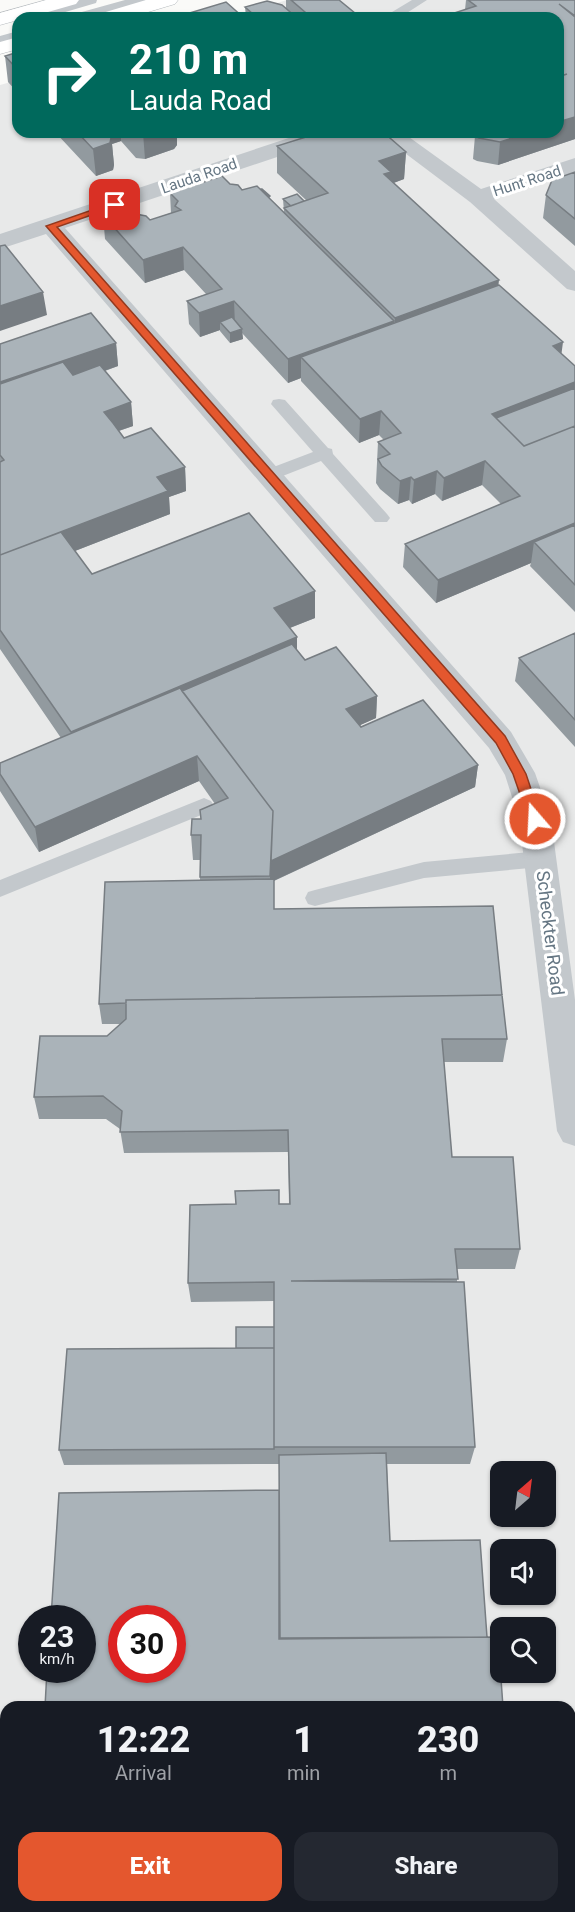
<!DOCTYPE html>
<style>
body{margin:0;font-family:Roboto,sans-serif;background:#242831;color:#f1f3f6;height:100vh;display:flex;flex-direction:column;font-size:22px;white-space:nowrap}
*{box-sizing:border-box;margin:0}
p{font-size:20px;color:#9ea1a6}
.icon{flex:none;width:33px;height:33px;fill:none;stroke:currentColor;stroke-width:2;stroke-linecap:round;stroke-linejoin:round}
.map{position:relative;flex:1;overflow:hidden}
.drawer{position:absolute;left:0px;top:1701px;width:576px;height:212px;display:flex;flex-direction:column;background:#171b24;border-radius:18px 18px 0 0;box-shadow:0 2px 4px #0004}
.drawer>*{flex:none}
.guide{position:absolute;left:12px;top:12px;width:552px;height:126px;border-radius:18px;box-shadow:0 2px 4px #0004;background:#00695c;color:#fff;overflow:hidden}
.needle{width:39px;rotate:28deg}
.fabs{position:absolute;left:490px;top:1461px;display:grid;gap:12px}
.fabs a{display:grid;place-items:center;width:66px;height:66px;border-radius:12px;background:#171b24;box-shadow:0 2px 4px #0004;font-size:30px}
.speed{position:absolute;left:18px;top:1605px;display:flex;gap:12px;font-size:30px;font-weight:700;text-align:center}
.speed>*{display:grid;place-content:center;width:78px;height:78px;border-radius:50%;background:#171b24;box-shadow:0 2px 4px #0004;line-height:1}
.speed small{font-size:15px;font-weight:400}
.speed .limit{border:9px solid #d22;background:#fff;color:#111}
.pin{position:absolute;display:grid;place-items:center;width:51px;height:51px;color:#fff;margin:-26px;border-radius:12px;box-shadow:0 3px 9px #0006}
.me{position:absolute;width:66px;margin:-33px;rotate:341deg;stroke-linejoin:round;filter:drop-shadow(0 0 4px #0008)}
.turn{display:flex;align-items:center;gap:21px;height:126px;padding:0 18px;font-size:27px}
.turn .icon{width:78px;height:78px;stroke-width:2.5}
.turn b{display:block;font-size:42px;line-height:51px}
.eta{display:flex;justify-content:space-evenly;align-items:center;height:102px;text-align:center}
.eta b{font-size:36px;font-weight:800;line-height:42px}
.cta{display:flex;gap:12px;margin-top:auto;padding:12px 18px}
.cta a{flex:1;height:69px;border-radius:18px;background:#e4572e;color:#fff;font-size:24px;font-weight:800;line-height:69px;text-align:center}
.cta a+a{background:#242831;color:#f1f3f6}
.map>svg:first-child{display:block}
</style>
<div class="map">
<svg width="575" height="1912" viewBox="0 0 575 1912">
<rect width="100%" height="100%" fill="#fafaf8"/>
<!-- built -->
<path fill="#e8e9e9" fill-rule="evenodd" d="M287 0H575V1912H0V85L18 80V132H558V18H227ZM501 1472H546V1516H501ZM501 1550H546V1594H501ZM32 1618H82V1670H32ZM122 1618H172V1670H122ZM501 1628H546V1672H501ZM6 1707H570V1906H6Z"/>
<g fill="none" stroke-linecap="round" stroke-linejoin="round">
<defs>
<path id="primary" d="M46 0H79L76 4 27 18H18V20L0 25V13Z
M146 0H178L175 4 128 18H96L99 14Z
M18 37V49L0 54V42Z"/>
</defs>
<!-- primary casing -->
<use href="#primary" stroke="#b5babe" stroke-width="1"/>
<!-- lane -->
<path fill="#c3c8cc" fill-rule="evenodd" d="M77 0H97L96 3 45 18H24L26 15Z
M125 0H145L144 3 90 18H69L71 15Z
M412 0H427L399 18H382Z
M18 31V39L0 44V36Z
M279 399 285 400 328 448 332 449 333 454 387 514 390 518 387 522H375L321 461 275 479H263L261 475 263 471 313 452 271 404 273 400Z
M204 798 211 801 214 806 211 811 0 897V880Z
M541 851 548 853 551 859 548 865 541 867 424 878 315 906 308 904 305 898 308 892 315 890 424 862Z"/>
<!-- street -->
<path fill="#c3c8cc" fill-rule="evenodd" d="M307 132H340L337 137 65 228 511 732 535 773 551 819 575 1000V1146L563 1142 557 1131 519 819 505 775 489 748 46 234 0 249V234Z
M377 132H402L481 189 575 158V172L494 199 575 271V291L567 289 470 202Z"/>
<!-- primary -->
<use href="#primary" fill="#fff" fill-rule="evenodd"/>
</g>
<!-- wall -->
<path fill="#929a9f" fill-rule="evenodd" d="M286 0H339L361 18H244L246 17 245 7 286 9Z
M466 0H575V139L498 165 477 161 473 159 475 136 558 132V18L465 10Z
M18 52V93L8 82 5 56Z
M55 132H177V145L174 149 145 159 136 158 121 141 112 144 114 165 113 170 96 176Z
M206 132H229L218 136 209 135Z
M277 146 406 152 404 179 393 183 499 285 561 354 575 366V612L530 566 531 563 436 603 403 567 405 544 501 504 482 485 442 501 435 494 412 504 409 500 398 504 380 489 376 483 378 442 384 440 379 435 359 443 301 381V378L288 383 242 333 243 339 230 343 220 331V330L200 337 189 324 187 301 206 294 184 270 145 283 105 239 103 215 136 214 150 220 171 213 170 193 230 184 242 190 261 189 270 196V199L284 212 283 199 304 201 306 200 277 173Z
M575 172V246L543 218 546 195Z
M91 313 116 343 118 366 105 371 131 402 133 426 119 431 124 438 151 428 185 467 186 491 169 497 170 514 75 551 92 574 249 513 315 591V618L290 628 297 637V650L305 660 336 647 377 696 376 718 360 725 361 727 423 700 478 765 475 787 274 881V909L493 906 502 995 507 1039 503 1062H444L452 1157H513L520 1249 515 1269H457V1282H464L475 1447 470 1464H387L390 1541 480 1540 487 1637H498L503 1707H45L47 1670H82V1618H51L59 1493 279 1490 280 1639 279 1464 64 1465 59 1450 67 1349 236 1348V1327H274V1301L191 1302 188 1283 190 1205 236 1204 235 1191 279 1190V1204H289L288 1152 124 1153 120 1129 106 1119H39L34 1097 40 1036H107L121 1024H102L99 1004 105 882 200 881V860H193L191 835 192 819H201L200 810 215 804 199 781 39 852 0 791V763L61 738 0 649V344ZM122 1618H172V1670H122Z
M575 633V747L515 681 519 658Z"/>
<!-- shaded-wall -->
<path fill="#777d82" d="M575 117V139L498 165 500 142 530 132H558V122Z
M97 132H121V141L112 144 114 165 113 170 96 176 93 149Z
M145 132H177V145L174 149 145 159 143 133Z
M218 132H229L218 136Z
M238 132H250L239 136Z
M406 152 404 179 391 184 390 199 379 161Z
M183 247 184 270 145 283 143 260Z
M499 280 496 307 393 345 395 318Z
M43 292 47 315 0 331V306Z
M234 301 235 325 220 322V330L200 337 199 313Z
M394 321 393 345 301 357V378L288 383V359Z
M242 329 243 339 230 343V333Z
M563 342 560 365 553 346Z
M116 343 118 366 0 407V382Z
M575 382V404L504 432 492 414Z
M131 402 133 426 106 435 104 412Z
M381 411 379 435 359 443 360 419Z
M485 461 482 485 442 501 444 478Z
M185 467 186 491 169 497 170 514 0 580V555L157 477Z
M437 471 435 494 412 504 414 480Z
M411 477 409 500 398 504 400 481Z
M575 523V545L534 542 531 563 436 603 438 580Z
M315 591V618L274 634V608Z
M297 637V663L74 757 71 732Z
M377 696 376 718 345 732 346 709Z
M197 756 199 781 39 852 35 827Z
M478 765 475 787 271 882 270 901V876L273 811Z"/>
<!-- building -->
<path fill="#aab3b9" stroke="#777d82" stroke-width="1.5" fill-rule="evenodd" d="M291 0H339L361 18H312Z
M468 0H575V16L559 4 575 17V117L558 122V77L567 74 558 77V18H439L476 6Z
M267 1 282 5 297 18H244L253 14 245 7Z
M226 2 244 18H173Z
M18 52V70L5 56Z
M77 132H106L111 138 110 143 93 149Z
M322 132H383L406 152 379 161 391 172 384 174 499 280 395 318 284 208 328 193 277 146Z
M487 132H530L500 142 479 138 475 136Z
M575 172V219L546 195 552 180Z
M222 176 230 184 238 185 242 190 257 186 394 321 288 359 234 301 199 313 187 301 222 289 183 247 143 260 103 215 130 206 136 214 146 216 150 220 181 210 175 206 178 201 170 193Z
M261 189H262L270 196 269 197Z
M297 194 304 201 291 206 283 199Z
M5 245 43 292 0 306V246Z
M499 285 563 342 553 346 575 366V382L492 414 524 446 575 426V523L438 580 405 544 520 496 485 461 444 478 437 471 414 480 411 477 400 481 382 466 378 459 390 454 378 442 401 433 381 411 360 419 301 357Z
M91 313 116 343 0 382V344Z
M232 317 242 329 230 333 220 322Z
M63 362 73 375 100 365 131 402 104 412 113 423 124 438 151 428 185 467 157 477 168 491 0 555V462L4 460 0 455V384Z
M575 388V426L524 446 496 418Z
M249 513 315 591 274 608 297 637 71 732 0 630V555L61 532 92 574Z
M575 525V585L534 542Z
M575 633V720L519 658Z
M292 644 305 660 336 647 377 696 346 709 361 727 423 700 478 765 271 861 273 811 182 691Z
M180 688 273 811 270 876 200 877 201 835H191L192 819H201L200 810 228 798 197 756 35 827 0 774V763Z
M274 879V909L493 906 502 995 126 1000V1003L99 1004 105 882Z
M502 995 507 1039H442L452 1157H513L520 1249H455L458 1279 291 1281 464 1282 475 1447H274V1282L188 1283 190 1205 236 1204 235 1191 279 1190V1204H290L288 1130 120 1132 122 1111 103 1096 34 1097 40 1036H107L126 1019V1000Z
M236 1327H274V1348H236Z
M274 1348V1449L59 1450 67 1349Z
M386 1453 390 1541 480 1540 487 1637 280 1638 279 1455Z
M279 1490V1639L498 1637 503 1707H45L47 1670H82V1618H51L59 1493ZM122 1618H172V1670H122Z
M66 1906H455V1912H65Z"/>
<!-- route -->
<path fill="#e4572e" stroke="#94391e" stroke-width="1.5" d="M112 203 120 205 57 227 505 736 526 774 541 819 540 823H530L513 774 496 743 46 226Z"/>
<g text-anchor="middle" stroke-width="6" stroke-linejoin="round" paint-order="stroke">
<!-- far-street labels -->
<g font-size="15" fill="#657683" stroke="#fff">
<text transform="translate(199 176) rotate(-19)" y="5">Lauda Road</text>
<text transform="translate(527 181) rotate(-18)" y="5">Hunt Road</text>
</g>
<!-- street labels -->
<g font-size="18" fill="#657683" stroke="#fff">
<text transform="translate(550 933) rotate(83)" y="6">Scheckter Road</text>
</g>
</g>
</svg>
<div class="fabs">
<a><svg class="needle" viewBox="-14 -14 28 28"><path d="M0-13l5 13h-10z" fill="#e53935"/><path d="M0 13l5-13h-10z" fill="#9ea1a6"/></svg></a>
<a><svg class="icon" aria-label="sound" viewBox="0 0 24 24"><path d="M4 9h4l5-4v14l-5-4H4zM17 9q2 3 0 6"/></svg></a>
<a><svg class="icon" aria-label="search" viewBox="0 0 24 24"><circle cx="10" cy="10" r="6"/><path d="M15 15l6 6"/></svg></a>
</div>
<div class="speed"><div>23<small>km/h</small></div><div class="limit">30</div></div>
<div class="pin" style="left:115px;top:205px;background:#d93025"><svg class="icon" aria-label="arrive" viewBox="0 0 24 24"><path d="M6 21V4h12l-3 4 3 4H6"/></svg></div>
<svg class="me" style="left:535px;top:819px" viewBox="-20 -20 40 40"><circle r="17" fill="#e4572e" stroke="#fff" stroke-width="3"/><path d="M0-11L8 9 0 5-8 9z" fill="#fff"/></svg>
<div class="guide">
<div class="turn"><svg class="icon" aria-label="right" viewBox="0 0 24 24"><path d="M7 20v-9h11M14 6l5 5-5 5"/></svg><div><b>210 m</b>Lauda Road</div></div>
</div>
<section class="drawer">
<div class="eta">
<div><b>12:22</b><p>Arrival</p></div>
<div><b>1</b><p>min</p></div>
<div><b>230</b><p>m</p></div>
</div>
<div class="cta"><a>Exit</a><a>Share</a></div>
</section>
</div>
